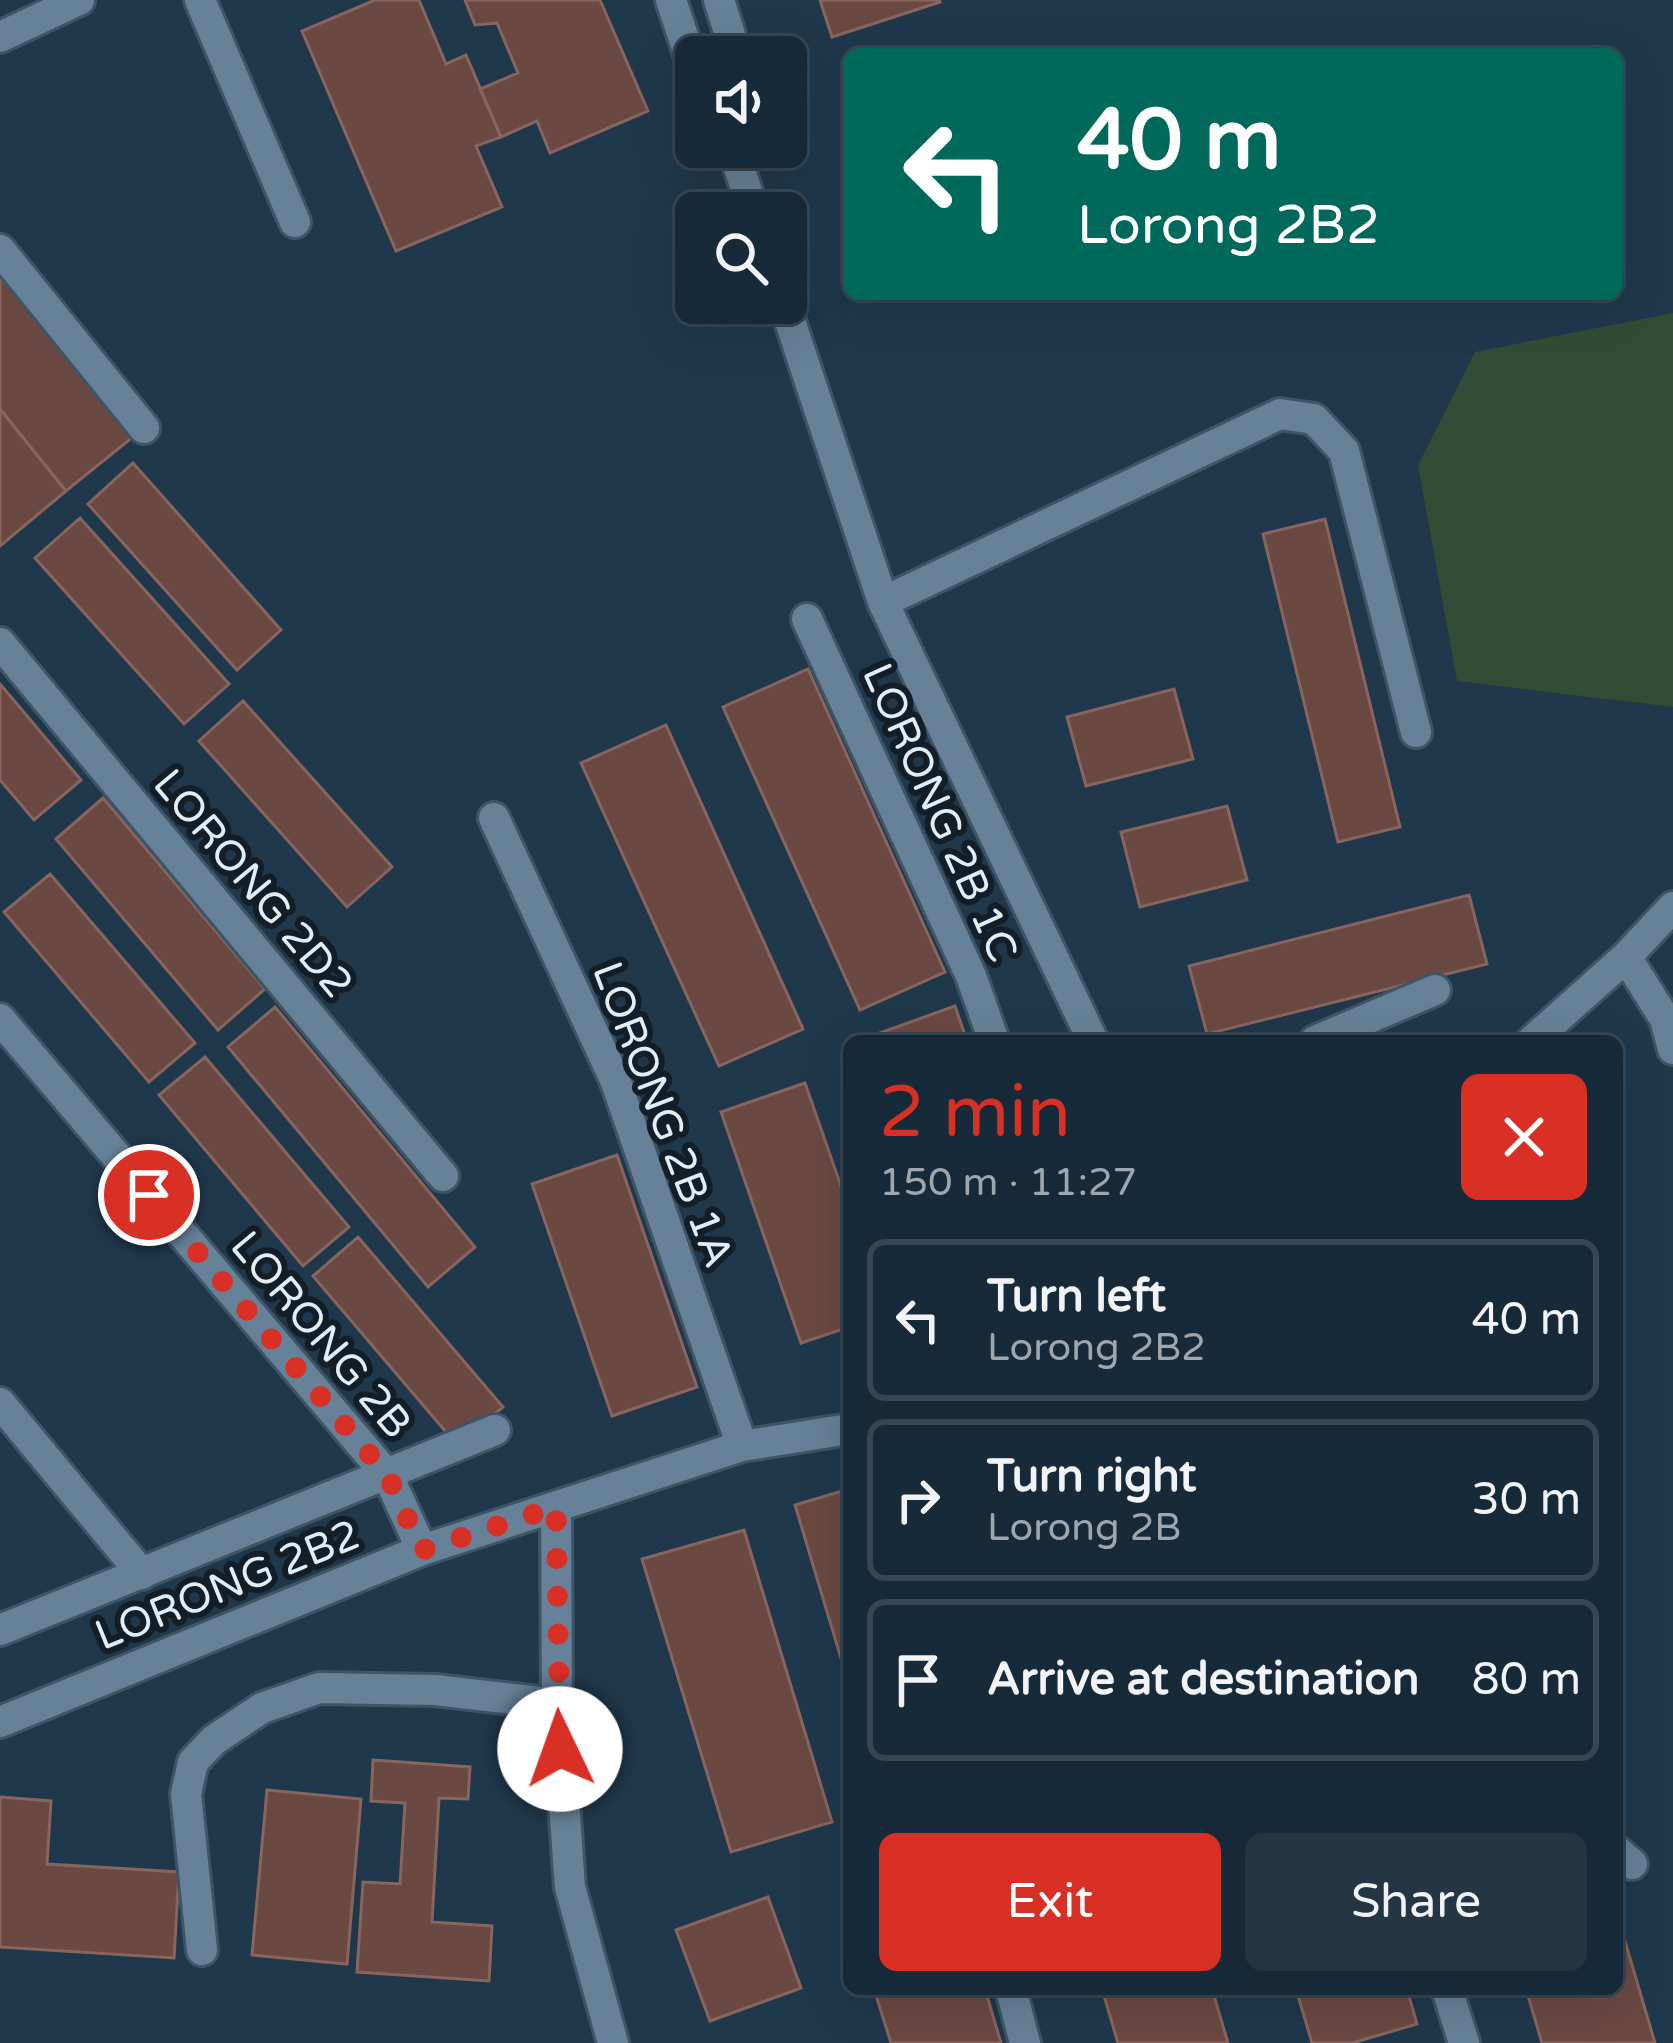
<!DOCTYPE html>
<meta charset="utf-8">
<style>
body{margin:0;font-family:"Varela Round",sans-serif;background:#243644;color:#f1f3f6;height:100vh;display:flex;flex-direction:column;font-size:45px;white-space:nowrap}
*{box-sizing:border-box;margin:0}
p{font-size:39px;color:#9ea7ae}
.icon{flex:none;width:66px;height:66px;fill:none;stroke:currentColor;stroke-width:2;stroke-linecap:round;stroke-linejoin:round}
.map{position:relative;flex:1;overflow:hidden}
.details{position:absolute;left:843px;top:1035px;width:780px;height:960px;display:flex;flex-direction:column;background:#172a39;border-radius:18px;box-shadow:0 12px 48px #0002,0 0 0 3px #364653}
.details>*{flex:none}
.hud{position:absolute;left:843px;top:48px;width:780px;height:252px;border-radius:18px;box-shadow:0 12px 48px #0002,0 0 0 3px #364653;background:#00695c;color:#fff;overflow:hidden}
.tools{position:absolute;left:675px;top:36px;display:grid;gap:24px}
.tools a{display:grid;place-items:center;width:132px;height:132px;border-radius:18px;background:#172a39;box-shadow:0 12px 48px #0002,0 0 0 3px #364653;font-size:60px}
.pin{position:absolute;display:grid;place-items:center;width:102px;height:102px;color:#fff;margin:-51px;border:6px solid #fff;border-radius:50%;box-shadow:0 3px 12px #0007}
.me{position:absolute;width:132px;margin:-66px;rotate:357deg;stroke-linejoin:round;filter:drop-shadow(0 0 9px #0008)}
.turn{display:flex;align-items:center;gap:42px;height:252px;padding:0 36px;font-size:54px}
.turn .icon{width:156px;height:156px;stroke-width:2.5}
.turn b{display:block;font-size:84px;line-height:102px}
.round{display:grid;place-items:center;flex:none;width:126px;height:126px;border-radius:18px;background:#243644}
.head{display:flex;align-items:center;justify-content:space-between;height:204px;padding:0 36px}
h1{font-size:72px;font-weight:600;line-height:90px;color:#d93025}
.action{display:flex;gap:24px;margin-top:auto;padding:24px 36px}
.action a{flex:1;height:138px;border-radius:18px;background:#d93025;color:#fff;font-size:48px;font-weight:600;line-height:138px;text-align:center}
.action a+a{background:#243644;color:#f1f3f6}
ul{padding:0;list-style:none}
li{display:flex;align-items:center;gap:36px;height:162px;margin:0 24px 18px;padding:0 12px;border:6px solid #364653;border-radius:18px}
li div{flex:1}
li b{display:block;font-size:45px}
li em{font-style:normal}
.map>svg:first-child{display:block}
</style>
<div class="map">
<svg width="1673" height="2043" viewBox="0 0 1673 2043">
<rect width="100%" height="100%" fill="#1f384c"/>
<!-- green -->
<path fill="#314d36" d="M1673 313V707L1457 681 1418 465 1475 352Z"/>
<!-- building -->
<path fill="#6a4942" stroke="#88655e" stroke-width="3" d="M375 0H419L446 64 466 55 501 137 476 146 502 207 396 251 302 31Z
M465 0H600L648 111 550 153 537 121 501 137 480 89 518 73 497 23 475 25Z
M820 0H939L940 2 832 37Z
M0 250 144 428 66 491 0 409Z
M0 409 66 491 0 546Z
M133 463 281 630 237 670 88 504Z
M80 518 229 684 184 724 35 558Z
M1325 519 1400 827 1338 842 1263 534Z
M808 669 945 972 860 1010 723 707Z
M0 684 81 780 34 820 0 780Z
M1174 689 1193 759 1086 786 1067 717Z
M243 701 392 867 347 907 199 741Z
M666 725 803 1029 719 1066 581 763Z
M103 798 265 989 218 1030 56 839Z
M1227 806 1247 880 1140 907 1121 832Z
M50 874 195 1043 149 1082 4 912Z
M1469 895 1487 964 1207 1034 1189 966Z
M955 1006 967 1041H867L866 1038Z
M275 1007 475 1247 428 1287 228 1047Z
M205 1057 349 1227 303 1266 159 1095Z
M805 1083 849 1209V1327L801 1343 721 1112Z
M617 1155 697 1387 612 1416 532 1184Z
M358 1237 503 1407 457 1445 313 1276Z
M849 1489V1685L795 1505Z
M744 1530 832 1822 731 1852 642 1559Z
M373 1760 470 1767 468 1799 439 1798 432 1922 492 1926 489 1981 357 1972 363 1882 400 1884 405 1803 371 1801Z
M267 1790 361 1799 347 1964 252 1955Z
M0 1797 51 1801 47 1864 179 1872 174 1958 0 1947Z
M768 1897 801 1988 710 2021 676 1930Z
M1617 1914 1655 2043H1542L1526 1989H1617Z
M874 1989H985L1001 2043H891Z
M1102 1989H1212L1228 2043H1118Z
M1296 1989H1407L1417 2024 1352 2043H1312Z"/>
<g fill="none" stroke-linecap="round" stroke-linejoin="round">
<defs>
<path id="street" d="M200 0 295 222
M671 0 696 75
M719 0 737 57
M0 37 79 0
M734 152 754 213
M0 250 144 428
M784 303 883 602
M807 619 971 976 994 1041
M0 643 443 1176
M494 818 616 1082 742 1446
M1626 957 1665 1019 1673 1049
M0 1019 388 1476 422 1550
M1093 1041 883 602 1280 414 1314 419 1344 451 1416 732
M1315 1041 1435 990
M1532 1041 1626 957 1673 907
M0 1403 142 1574
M556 1507 557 1704 570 1887 613 2043
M0 1630 495 1430
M0 1722 422 1550 742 1446 849 1429
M1617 1851 1632 1864
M202 1950 186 1794 193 1762 214 1740 262 1708 319 1688 435 1690 557 1704
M1011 1989 1025 2043
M1447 1989 1464 2043"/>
</defs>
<!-- street casing -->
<use href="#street" stroke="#3e5566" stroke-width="36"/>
<!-- street -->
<use href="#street" stroke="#668198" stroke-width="30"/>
</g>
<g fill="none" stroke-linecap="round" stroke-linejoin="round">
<!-- route -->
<path stroke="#d93025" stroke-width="21" stroke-dasharray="0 37.8" d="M149 1195 388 1476 422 1550 556 1507 560 1749"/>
</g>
<g text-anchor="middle" stroke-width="12" stroke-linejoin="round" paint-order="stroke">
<!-- street labels -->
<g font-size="42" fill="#dfeefb" stroke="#131e27">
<text transform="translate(941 812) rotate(66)" y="15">LORONG 2B 1C</text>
<text transform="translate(254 883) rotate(50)" y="15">LORONG 2D2</text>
<text transform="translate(664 1114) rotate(69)" y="15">LORONG 2B 1A</text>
<text transform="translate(322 1334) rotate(50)" y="15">LORONG 2B</text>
<text transform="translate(227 1584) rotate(-22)" y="15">LORONG 2B2</text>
</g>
</g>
</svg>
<div class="tools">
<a><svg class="icon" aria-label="sound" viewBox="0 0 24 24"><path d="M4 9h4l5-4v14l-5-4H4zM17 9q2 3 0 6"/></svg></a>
<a><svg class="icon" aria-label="search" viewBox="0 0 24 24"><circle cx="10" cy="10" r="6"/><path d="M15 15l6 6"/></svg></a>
</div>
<div class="pin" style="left:149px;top:1195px;background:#d93025"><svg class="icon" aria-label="arrive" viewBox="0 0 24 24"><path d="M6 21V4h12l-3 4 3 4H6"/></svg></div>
<svg class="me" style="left:560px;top:1749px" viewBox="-20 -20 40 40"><circle r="19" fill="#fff"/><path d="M0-13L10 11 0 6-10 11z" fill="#d93025"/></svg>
<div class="hud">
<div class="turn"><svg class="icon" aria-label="left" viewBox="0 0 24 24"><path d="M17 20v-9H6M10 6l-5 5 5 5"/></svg><div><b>40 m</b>Lorong 2B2</div></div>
</div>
<section class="details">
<div class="head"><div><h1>2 min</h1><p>150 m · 11:27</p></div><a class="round" style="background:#d93025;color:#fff"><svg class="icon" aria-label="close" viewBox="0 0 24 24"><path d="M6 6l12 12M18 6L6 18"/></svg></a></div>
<ul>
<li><svg class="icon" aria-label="left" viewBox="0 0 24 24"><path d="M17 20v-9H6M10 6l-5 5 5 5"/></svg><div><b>Turn left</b><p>Lorong 2B2</p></div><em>40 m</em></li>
<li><svg class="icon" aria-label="right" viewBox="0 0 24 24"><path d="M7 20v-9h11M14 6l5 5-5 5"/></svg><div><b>Turn right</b><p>Lorong 2B</p></div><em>30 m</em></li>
<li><svg class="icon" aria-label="arrive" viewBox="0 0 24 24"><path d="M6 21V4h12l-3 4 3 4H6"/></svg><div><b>Arrive at destination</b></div><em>80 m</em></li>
</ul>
<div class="action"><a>Exit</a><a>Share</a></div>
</section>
</div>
